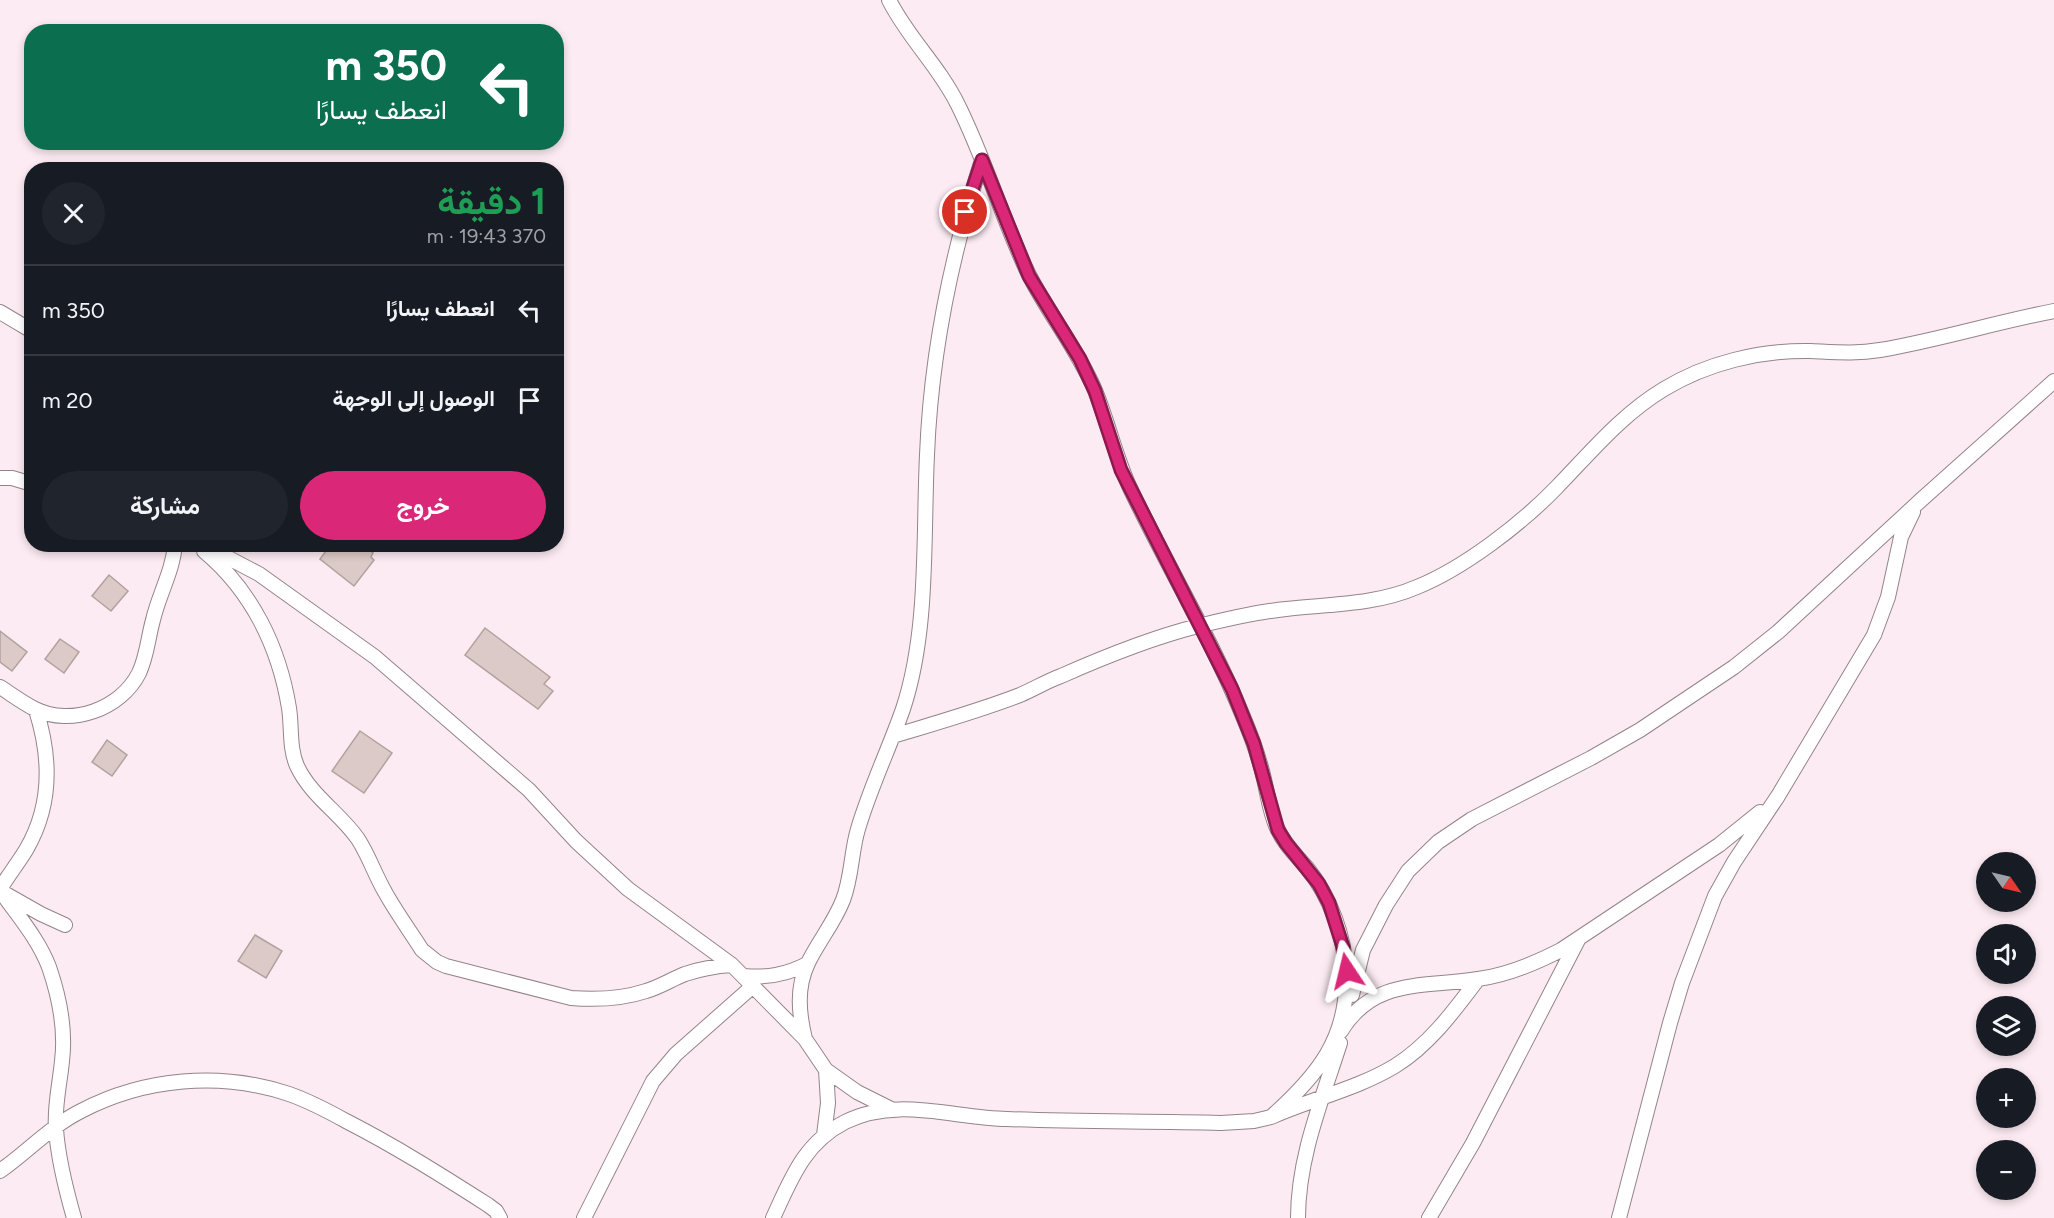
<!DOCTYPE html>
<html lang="ar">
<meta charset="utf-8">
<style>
body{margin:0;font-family:Figtree,Vazirmatn,sans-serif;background:#20242c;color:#f1f3f6;direction:rtl;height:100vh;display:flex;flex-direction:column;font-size:22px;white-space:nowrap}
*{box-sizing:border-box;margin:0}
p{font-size:20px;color:#9ea1a6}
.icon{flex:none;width:33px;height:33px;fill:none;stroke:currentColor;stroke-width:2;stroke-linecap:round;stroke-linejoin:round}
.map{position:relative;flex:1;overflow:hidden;direction:ltr}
.sheet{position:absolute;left:24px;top:162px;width:540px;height:390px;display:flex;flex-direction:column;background:#171b24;border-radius:24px;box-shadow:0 3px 9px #0003;direction:rtl}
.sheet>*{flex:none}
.hud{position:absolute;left:24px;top:24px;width:540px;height:126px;border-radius:24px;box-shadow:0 3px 9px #0003;direction:rtl;background:#0b6e4f;color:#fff;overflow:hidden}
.needle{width:39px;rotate:124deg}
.fabs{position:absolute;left:1976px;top:852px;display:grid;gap:12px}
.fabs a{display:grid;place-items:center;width:60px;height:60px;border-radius:50%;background:#171b24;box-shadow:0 3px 9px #0003;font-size:30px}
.pin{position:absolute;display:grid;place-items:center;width:51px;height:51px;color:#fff;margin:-26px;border:3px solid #fff;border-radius:50%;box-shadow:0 2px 6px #0007}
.me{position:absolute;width:66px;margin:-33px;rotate:350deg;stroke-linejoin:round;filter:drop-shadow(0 0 4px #0008)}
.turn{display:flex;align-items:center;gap:21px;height:126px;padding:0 18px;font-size:27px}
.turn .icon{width:78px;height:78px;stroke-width:2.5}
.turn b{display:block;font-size:42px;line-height:51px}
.round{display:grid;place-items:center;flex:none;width:63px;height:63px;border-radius:32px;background:#20242c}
.headline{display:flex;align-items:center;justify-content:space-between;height:102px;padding:0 18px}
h1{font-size:36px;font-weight:700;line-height:45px;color:#1e9e55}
.primary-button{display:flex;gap:12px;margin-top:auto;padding:12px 18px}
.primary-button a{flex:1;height:69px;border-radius:36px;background:#db2777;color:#fff;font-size:24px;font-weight:700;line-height:69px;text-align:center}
.primary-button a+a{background:#20242c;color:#f1f3f6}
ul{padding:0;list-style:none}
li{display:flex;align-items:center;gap:18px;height:90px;padding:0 18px;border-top:2px solid #363941}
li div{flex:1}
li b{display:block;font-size:22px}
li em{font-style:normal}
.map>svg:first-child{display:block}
</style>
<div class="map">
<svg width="2054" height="1218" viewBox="0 0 2054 1218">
<rect width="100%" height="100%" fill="#fcebf2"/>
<!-- building -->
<path fill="#dccac8" stroke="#b3a19f" stroke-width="1.5" d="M331 544H362L373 553 371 557 374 560 354 586 320 559Z
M109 575 128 591 111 611 92 596Z
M485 628 550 677 544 684 553 691 538 709 465 655Z
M0 631 27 652 12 671 0 662Z
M60 639 79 652 64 673 45 659Z
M360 731 392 753 364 793 332 771Z
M107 740 127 755 112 776 92 762Z
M255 935 282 951 266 978 238 961Z"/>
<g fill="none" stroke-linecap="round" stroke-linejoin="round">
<defs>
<path id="minor" d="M889 0C908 38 939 66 958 105 985 159 1002 218 1028 273 1048 313 1076 347 1094 388 1108 421 1115 456 1130 488 1166 564 1210 636 1242 714 1251 735 1259 757 1264 779 1268 796 1270 813 1277 828 1284 844 1296 855 1307 868 1330 896 1345 937 1346 973 1349 1038 1317 1076 1271 1117
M0 312 32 331
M0 478H12L32 484
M202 544 259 574 375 657 529 790 576 841 628 889 732 965 805 1039 826 1070 857 1092 891 1109
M204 551C252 591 279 647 289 708 292 727 289 748 297 766 311 796 340 813 358 839 369 856 375 875 385 892 396 912 410 931 422 950L437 962 446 966 571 998C597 1000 622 999 646 991 660 987 672 979 685 974 700 969 716 966 732 965
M0 687C11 694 23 703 35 709 71 727 121 709 139 673 147 656 148 638 153 620 159 594 173 571 175 544
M893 736C936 723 979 711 1020 695 1034 689 1047 681 1061 676 1106 656 1151 638 1198 626 1227 619 1256 612 1286 609 1331 604 1375 605 1417 587 1464 568 1521 524 1556 488 1591 452 1621 415 1664 389 1707 363 1760 350 1810 351 1834 352 1856 354 1880 350 1939 340 1996 322 2054 311
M0 889C8 876 18 863 26 850 52 806 51 757 36 710
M0 890C17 915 38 938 49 967 59 996 66 1029 62 1061 60 1083 54 1107 56 1129 58 1158 66 1190 74 1218
M4 893 41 914 65 925
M744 976C767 978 786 975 807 964
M1352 995 1363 950 1386 905 1408 871 1438 842 1472 819 1591 758 1640 730 1734 667 1778 632 1921 500 2054 381
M1341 1031C1374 977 1424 988 1478 979 1508 975 1534 964 1561 950L1719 845 1760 812
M805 1039C799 1014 796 988 808 963 818 942 834 923 843 900 852 877 851 852 858 829 870 788 889 749 903 709 929 631 923 537 927 455 931 354 951 256 982 160
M824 1135 828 1103 826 1070
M0 1171C27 1152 51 1126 81 1111 144 1078 220 1071 289 1094 309 1101 328 1111 346 1121 395 1146 441 1175 488 1205L496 1211 500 1218
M584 1218 653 1081 676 1054 753 986
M773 1218C791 1179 804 1143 845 1122 896 1096 953 1118 1007 1119 1078 1122 1149 1121 1221 1123L1254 1121 1271 1117C1311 1099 1357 1089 1395 1066 1429 1045 1454 1011 1478 979
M1298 1218C1298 1157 1322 1100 1340 1043
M1429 1218 1473 1143 1578 940
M1619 1218 1670 1023 1682 983 1715 896 1734 862 1778 796 1874 635 1888 597 1901 537 1913 512"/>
</defs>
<!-- minor casing -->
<use href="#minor" stroke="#94848a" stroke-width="16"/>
<!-- minor -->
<use href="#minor" stroke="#fff" stroke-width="14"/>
</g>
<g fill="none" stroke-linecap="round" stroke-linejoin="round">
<defs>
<path id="route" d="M965 212 982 160 1029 276 1080 359 1095 391 1121 470 1232 689 1254 744 1278 830 1286 843 1319 884 1329 903 1343 947 1347 971"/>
</defs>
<!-- route casing -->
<use href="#route" stroke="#8e194d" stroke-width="15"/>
<!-- route -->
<use href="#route" stroke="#db2777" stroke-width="10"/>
</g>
</svg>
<div class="fabs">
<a><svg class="needle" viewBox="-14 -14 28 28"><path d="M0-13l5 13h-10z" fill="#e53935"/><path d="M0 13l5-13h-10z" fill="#9ea1a6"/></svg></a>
<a><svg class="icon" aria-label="sound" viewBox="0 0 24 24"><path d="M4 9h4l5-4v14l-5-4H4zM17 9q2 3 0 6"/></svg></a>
<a><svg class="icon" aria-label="layers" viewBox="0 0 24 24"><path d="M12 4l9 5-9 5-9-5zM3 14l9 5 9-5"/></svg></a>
<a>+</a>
<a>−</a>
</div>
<div class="pin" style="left:965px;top:212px;background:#d93025"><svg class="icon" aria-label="arrive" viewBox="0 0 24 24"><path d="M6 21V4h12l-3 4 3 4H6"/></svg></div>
<svg class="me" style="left:1347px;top:971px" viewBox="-20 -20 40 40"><path d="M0-17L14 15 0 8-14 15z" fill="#db2777" stroke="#fff" stroke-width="4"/></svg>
<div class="hud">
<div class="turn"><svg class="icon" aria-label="left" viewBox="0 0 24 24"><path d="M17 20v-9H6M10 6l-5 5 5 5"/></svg><div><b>350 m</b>انعطف يسارًا</div></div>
</div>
<section class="sheet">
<div class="headline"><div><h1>1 دقيقة</h1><p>370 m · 19:43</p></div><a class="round"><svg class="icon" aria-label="close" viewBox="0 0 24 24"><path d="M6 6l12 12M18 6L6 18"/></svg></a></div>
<ul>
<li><svg class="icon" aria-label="left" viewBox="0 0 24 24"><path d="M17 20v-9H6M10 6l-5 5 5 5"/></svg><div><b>انعطف يسارًا</b></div><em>350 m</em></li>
<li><svg class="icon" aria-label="arrive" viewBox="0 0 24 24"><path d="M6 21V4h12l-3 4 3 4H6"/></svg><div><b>الوصول إلى الوجهة</b></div><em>20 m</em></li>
</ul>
<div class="primary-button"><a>خروج</a><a>مشاركة</a></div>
</section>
</div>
